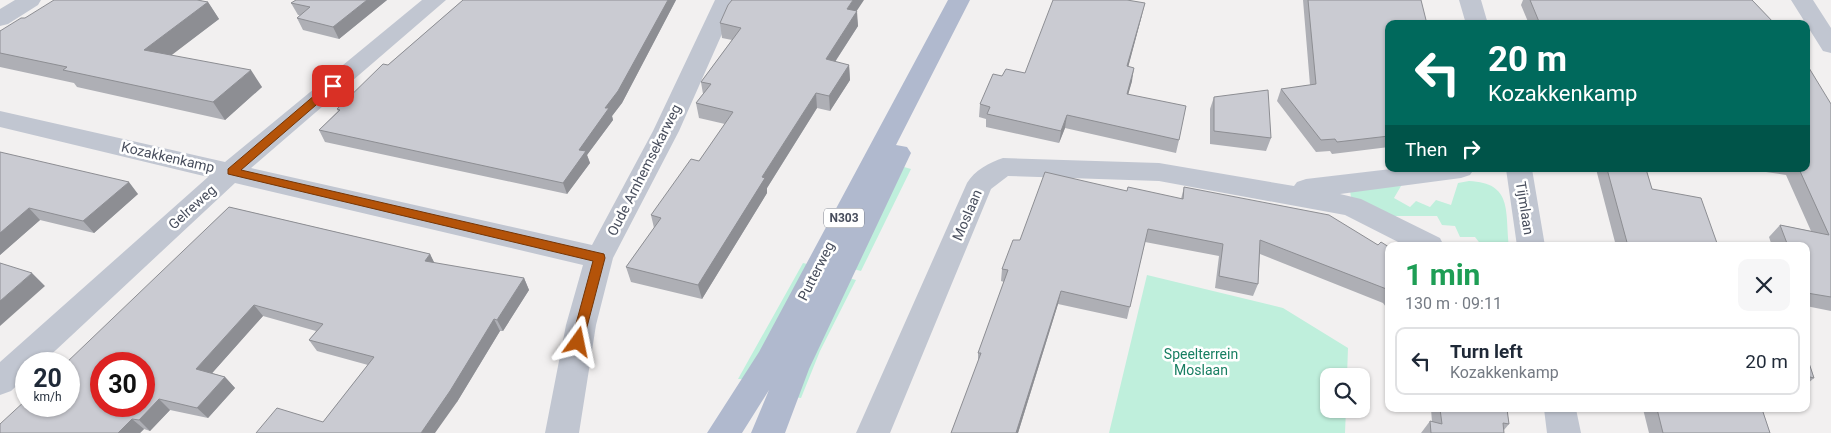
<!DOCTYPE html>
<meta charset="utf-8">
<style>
body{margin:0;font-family:Roboto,sans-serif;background:#f6f6f7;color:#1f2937;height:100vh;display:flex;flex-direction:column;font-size:19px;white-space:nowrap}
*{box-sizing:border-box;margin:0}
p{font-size:16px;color:#747a83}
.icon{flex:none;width:28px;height:28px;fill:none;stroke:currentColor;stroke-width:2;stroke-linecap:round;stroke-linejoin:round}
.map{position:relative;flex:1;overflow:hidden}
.panel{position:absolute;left:1385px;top:242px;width:425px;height:170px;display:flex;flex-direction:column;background:#fff;border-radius:10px;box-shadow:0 1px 4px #0004}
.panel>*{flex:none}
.guide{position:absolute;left:1385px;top:20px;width:425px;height:152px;border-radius:10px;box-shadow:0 1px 4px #0004;background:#00695c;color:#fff;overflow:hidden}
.tools{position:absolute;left:1320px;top:368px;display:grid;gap:10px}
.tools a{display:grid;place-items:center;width:50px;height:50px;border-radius:10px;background:#fff;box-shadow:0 1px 4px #0004;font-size:25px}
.speed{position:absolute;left:15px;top:352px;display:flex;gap:10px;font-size:25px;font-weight:700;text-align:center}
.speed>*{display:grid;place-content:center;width:65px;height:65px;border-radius:50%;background:#fff;box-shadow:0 1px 4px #0004;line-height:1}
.speed small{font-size:12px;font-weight:400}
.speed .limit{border:8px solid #d22;background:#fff;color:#111}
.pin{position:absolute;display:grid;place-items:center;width:42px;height:42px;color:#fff;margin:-21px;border-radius:10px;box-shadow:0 2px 8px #0006}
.me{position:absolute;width:55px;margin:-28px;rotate:12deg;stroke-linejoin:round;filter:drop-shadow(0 0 4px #0008)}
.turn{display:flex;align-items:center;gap:18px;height:105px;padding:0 20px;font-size:22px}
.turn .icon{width:65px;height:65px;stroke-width:2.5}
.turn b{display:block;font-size:35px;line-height:42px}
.then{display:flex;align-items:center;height:48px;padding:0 20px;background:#0003;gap:10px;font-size:19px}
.round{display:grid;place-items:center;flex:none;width:52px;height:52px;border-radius:10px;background:#f6f6f7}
.overview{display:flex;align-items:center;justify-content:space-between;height:85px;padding:0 20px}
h1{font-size:30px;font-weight:700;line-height:38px;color:#1e9e55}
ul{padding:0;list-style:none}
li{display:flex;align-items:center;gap:15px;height:68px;margin:0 10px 8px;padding:0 10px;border:2px solid #e0e1e3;border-radius:10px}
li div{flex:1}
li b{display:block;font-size:19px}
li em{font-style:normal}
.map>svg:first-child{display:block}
</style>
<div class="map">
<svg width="1831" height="433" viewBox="0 0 1831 433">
<rect width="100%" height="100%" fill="#f2f0f0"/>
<!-- green -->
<path fill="#bfefdc" d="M904 167 911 169 861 271 853 269Z
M1469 181C1513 183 1505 211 1509 246H1482L1475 237H1460L1455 226 1442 225 1437 216H1393L1351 197 1350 191 1359 187 1401 186 1394 198 1410 207 1416 201 1430 207 1436 200 1451 205 1458 183Z
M803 263 811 265 744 379H738Z
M1147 275 1283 308 1348 348 1347 376H1329V409H1346L1345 433H1109Z
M849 278 856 280 820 351 801 398 794 397Z"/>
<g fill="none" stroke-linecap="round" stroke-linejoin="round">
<!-- minor -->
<path fill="#c1c6d1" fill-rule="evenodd" d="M15 0H41L38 5 8 24 0 26V9Z
M422 0H446L251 168 592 245 653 131 715 0H737L679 131 613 258 596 325 579 433H545L566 325 583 265 235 183 41 364H26V377L11 391 0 395V362L208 177 0 127V111L225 162Z
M1459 0H1481L1488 24H1466Z
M1791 0H1813L1831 28V53L1823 51Z
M1003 158 1159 163 1294 186 1297 182 1306 179 1391 169H1474L1470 175 1461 178 1340 194 1361 199 1440 238 1444 246H1406L1345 215 1159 181 1008 176 991 189 890 433H856L967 183C974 171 990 162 1003 158Z
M1506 169H1532L1545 246H1517Z
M1544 409H1576L1581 433H1547Z"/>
<!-- major -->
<path fill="#b0b9ce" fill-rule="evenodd" d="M948 0H970L896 145 907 147 911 153 809 369 785 433H751L769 390 742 433H707L759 352Z"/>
</g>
<!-- wall -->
<path fill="#aeafb5" d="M202 0 201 1 208 2 219 19 171 55 262 87 225 120 77 87 74 83 0 67V31L25 18Z
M296 0H387L339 39 303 30 297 18 300 15H298L291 3Z
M463 0H676L622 103 612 116 613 120 587 155 590 163 567 194 325 142 319 130 338 111 337 109Z
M1303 0H1421L1389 24V147L1332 154 1330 151 1316 152 1277 101 1281 89 1310 85Z
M1523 0H1752L1775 24H1529L1521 5Z
M856 11 858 26 835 62 849 65 850 80 830 111 817 108 767 188V193L702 299 631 282 626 267 654 228 651 215 699 161 725 124 699 118 696 103 703 94 701 82 732 40 722 38 720 23Z
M1142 15 1128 67 1132 81 1128 94 1179 140 1176 153 1065 128 1059 143 986 127V119L979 117 980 104 1002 76 1025 73Z
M1214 97 1271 138 1266 151 1210 144V109Z
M1831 104V311L1806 306V246H1772L1769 237 1780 225 1811 231 1786 175 1745 169H1806Z
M0 152 138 194 94 233 40 220 0 255Z
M1596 169H1646L1652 189 1718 246H1616Z
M1184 187 1378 245 1389 247V311L1383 303 1260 254 1258 284 1253 296 1215 288 1219 256 1145 242 1127 319 1058 304 1018 433H951L978 362V353L1004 282 1001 281 1002 269 1020 240 1127 191 1181 199Z
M229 207 430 254 434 263 524 278 529 290 503 331H500L457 402 323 422 368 365 317 351 309 340 316 331 263 316 212 373 225 377 235 388 208 418 170 410 150 431 144 429 140 433H0L26 406Z
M1806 354 1814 378 1806 385Z
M1431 409H1507L1509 424 1504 430V433H1421L1430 421 1432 422Z
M1643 409H1762L1770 433H1649Z"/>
<!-- shaded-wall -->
<path fill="#8d8e93" d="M367 0H387L339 39 333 27Z
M668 0H676L622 103 612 116 613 120 587 155 590 163 567 194 563 183 579 150 605 108Z
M853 0H864L848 24 847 9Z
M208 2 219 19 156 67 144 50Z
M1145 3 1142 15 1125 79 1127 66Z
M857 11 858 26 827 74 826 59Z
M849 65 850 80 830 111 829 96Z
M1134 68 1132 81 1125 106 1127 94Z
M251 70 262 87 225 120 213 102Z
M816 93 817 108 767 188V193L702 299 698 285 762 177Z
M1067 115 1065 128 1059 143 1061 131Z
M129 182 138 194 94 233 83 221Z
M29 208 40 220 0 255V233Z
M430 254 436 266 425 261Z
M32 273 45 286 0 326V301Z
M524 278 529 290 503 331 497 320Z
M1061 291 1058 304 1018 433H1016Z
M254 305 263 316 206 380 196 369Z
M494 319 500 331 457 402 435 433H421Z
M225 377 235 388 208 418 197 408Z
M159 399 170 410 150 431 139 420Z
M132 419 144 429 140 433H118Z"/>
<!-- building -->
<path fill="#cacbd2" stroke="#8d8e93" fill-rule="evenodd" d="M54 0H197L208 2 144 50 251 70 213 102 63 70 67 67 0 53V31L21 18H25Z
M296 0H367L333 27 297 18 310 7 291 3Z
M463 0H668L618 91 605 108H609L579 150 586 151 563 183 319 130 340 110 337 109 383 64 388 65Z
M732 0H853L847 9 857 11 826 59 849 65 829 96 816 93 762 177 765 178 698 285 626 267 661 218 651 215 691 159 699 161 733 112 696 103 711 84 701 82 741 28 720 23 728 5Z
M1053 0H1127L1145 3 1127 66 1134 68 1127 94 1186 106 1179 140 1067 115 1061 131 987 114 990 107 980 104 993 74 1002 76 1006 69 1025 73Z
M1308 0H1421L1427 24H1389V136L1337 142 1335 139 1321 140 1281 89 1316 84Z
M1530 0H1752L1775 24H1540Z
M1806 63 1831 104V297L1807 293 1806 290V246H1788L1780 225 1829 235 1799 169H1806Z
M1268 90 1271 138 1214 131V97Z
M0 152 129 182 83 221 29 208 0 233Z
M1607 169H1646L1652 189 1701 198 1718 246H1628Z
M1045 172 1127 191 1128 187 1183 199 1184 187 1329 215 1378 245 1381 242 1389 247V290L1260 240 1258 284 1219 276 1223 244 1148 229 1130 307 1061 291 1016 433H951L981 353H978L1008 270 1002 269 1013 240H1020Z
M229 207 430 254 425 261 524 278 497 320 494 319 450 391 421 433H256L277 408 323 422 374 357 309 340 323 324 254 305 196 369 225 377 197 408 159 399 139 420 132 419 118 433H0V424L26 400V406H69V364H65ZM101 364H144V406H101Z
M0 263 32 273 0 301Z
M1806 354 1814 378 1806 376Z
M1440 409H1507L1509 424 1503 423 1504 433H1431L1430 421 1442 424Z
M1657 409H1762L1770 433H1663Z"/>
<!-- route -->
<path fill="#b45309" stroke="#753606" d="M329 83H337L338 86 241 170 604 254 605 258 582 346 578 348 571 342 593 261 228 174V169Z"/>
<g text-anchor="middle" stroke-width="5" stroke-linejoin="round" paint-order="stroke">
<!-- shield labels -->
<rect fill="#fff" stroke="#7f838e" stroke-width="1" x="824" y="208.5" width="40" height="19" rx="4"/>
<g font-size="12" font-weight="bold" fill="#484e5d">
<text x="844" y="222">N303</text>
</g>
<!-- street labels -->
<g font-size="14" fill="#484e5d" stroke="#fff">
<text transform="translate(168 157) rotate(13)" y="5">Kozakkenkamp</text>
<text transform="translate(644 170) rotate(-63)" y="5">Oude Arnhemsekarweg</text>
<text transform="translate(192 207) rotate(-42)" y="5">Gelreweg</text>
<text transform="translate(1525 208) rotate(81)" y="5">Tijmlaan</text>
<text transform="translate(967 215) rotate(-67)" y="5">Moslaan</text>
<text transform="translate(816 271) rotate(-63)" y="5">Putterweg</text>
</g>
<!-- park labels -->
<g font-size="14" fill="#187f62" stroke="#fff">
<text x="1201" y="359">Speelterrein<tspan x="1201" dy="16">Moslaan</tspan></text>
</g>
</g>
</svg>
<div class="tools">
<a><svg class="icon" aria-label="search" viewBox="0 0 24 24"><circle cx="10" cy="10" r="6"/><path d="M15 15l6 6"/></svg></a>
</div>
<div class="speed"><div>20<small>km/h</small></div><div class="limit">30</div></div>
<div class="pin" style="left:333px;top:86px;background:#d93025"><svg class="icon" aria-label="arrive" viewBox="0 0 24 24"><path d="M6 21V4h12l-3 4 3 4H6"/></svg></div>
<svg class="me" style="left:578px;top:342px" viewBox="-20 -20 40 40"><path d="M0-17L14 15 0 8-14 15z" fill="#b45309" stroke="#fff" stroke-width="4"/></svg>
<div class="guide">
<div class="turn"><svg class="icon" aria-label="left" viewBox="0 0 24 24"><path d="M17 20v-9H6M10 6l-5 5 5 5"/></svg><div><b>20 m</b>Kozakkenkamp</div></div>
<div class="then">Then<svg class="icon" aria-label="right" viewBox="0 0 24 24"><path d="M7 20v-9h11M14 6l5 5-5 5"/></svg></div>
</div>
<section class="panel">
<div class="overview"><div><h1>1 min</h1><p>130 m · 09:11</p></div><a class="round"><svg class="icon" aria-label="close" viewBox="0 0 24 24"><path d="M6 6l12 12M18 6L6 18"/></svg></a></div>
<ul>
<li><svg class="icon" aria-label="left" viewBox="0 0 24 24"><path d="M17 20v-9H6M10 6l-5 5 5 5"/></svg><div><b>Turn left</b><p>Kozakkenkamp</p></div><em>20 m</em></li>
</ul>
</section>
</div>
